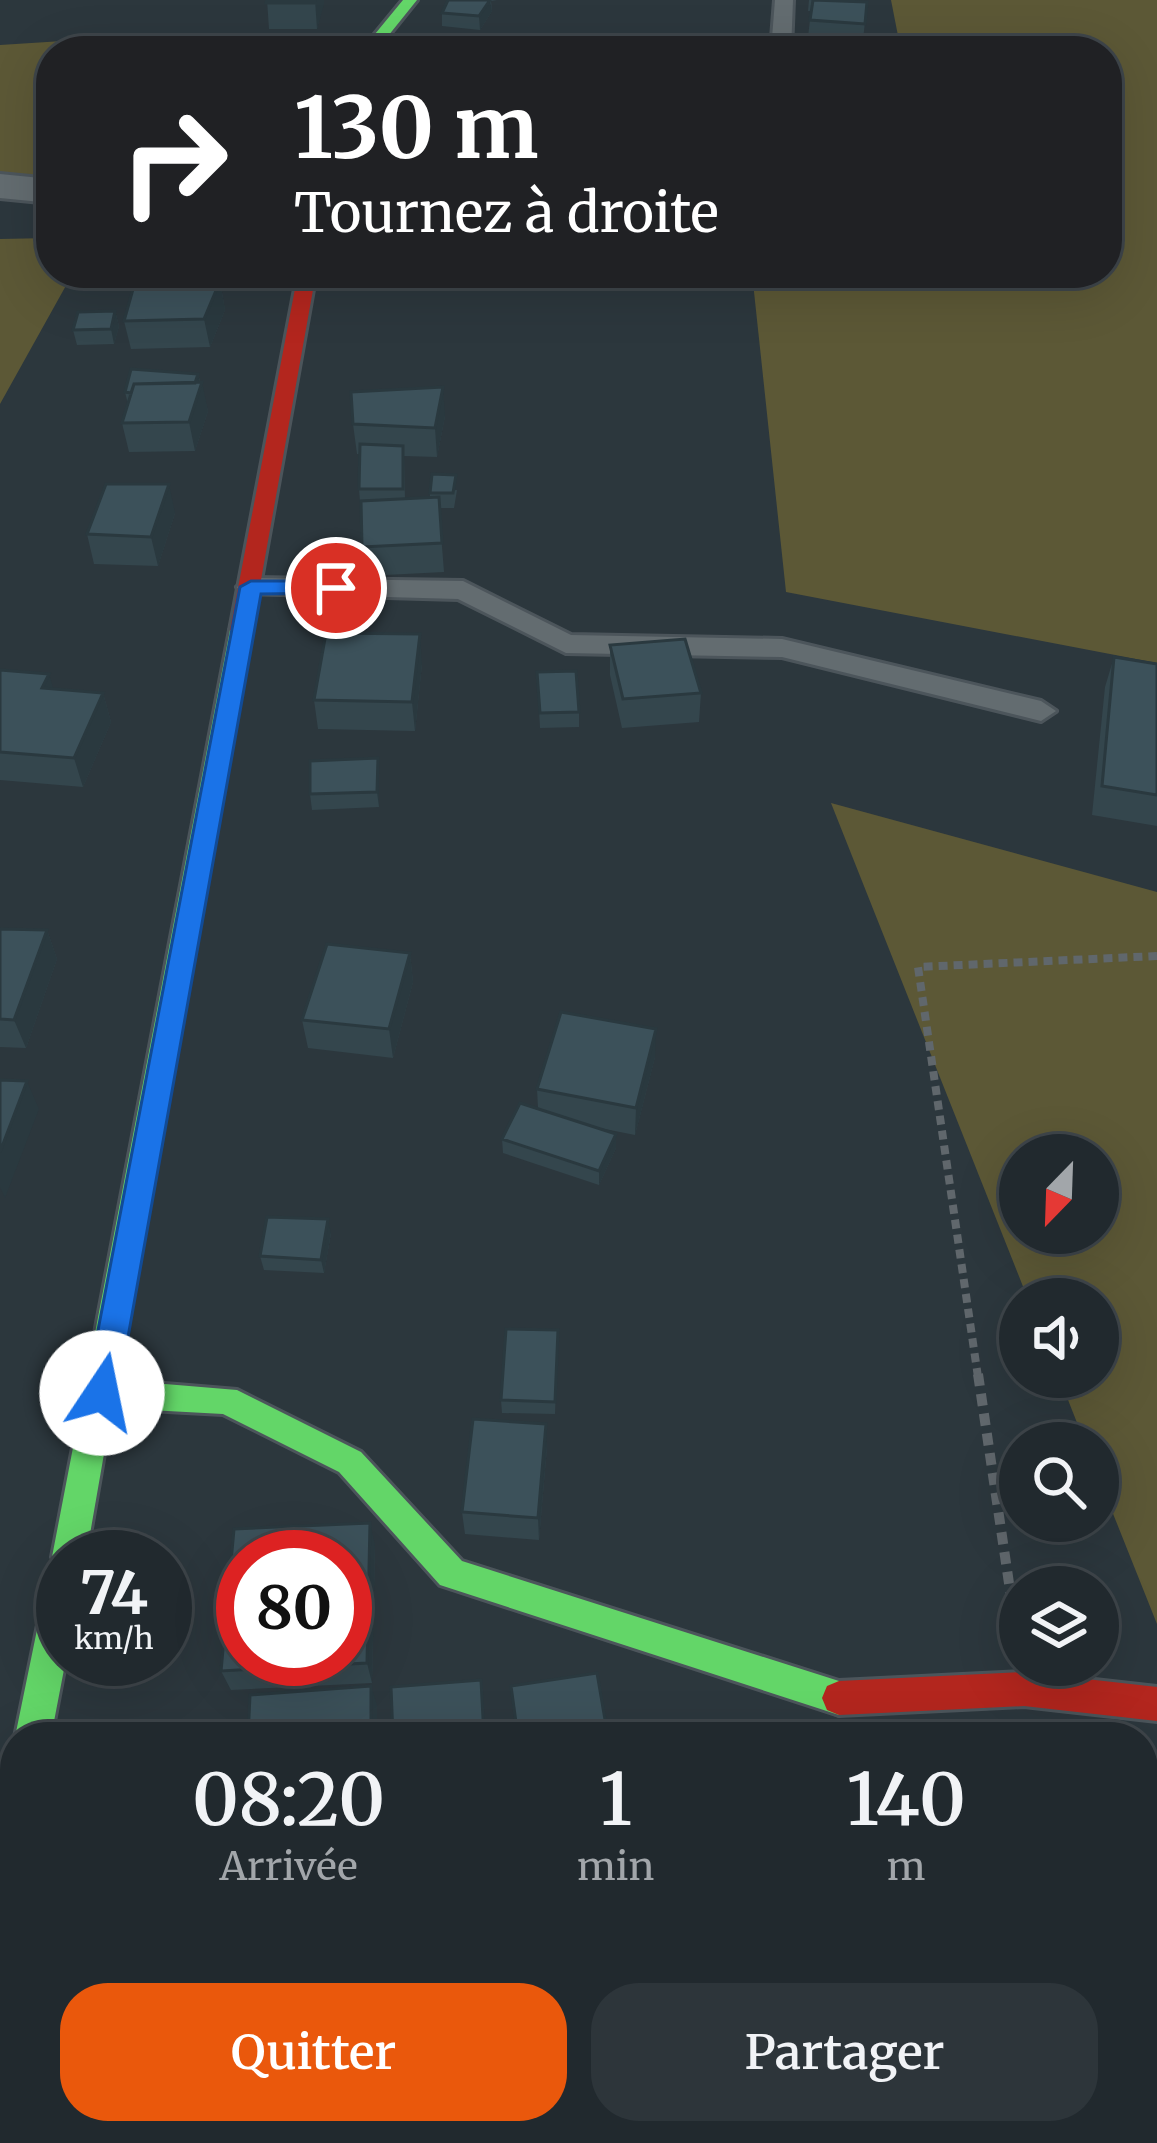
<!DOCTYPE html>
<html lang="fr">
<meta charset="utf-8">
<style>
body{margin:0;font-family:Merriweather,serif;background:#2d353a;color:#f1f3f6;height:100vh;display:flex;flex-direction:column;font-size:45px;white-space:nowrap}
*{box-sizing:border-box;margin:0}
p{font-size:39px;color:#a2a6aa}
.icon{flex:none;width:66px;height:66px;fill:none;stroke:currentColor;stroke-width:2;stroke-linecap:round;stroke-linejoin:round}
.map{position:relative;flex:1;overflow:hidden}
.side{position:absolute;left:0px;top:1722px;width:1158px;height:423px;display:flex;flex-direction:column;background:#21292e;border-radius:48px 48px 0 0;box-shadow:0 12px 48px #0002,0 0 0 3px #3e454a}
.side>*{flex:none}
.guide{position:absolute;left:36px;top:36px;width:1086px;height:252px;border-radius:48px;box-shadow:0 12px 48px #0002,0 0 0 3px #3e454a;background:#202124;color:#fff;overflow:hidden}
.needle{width:78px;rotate:203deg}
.tools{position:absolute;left:999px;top:1134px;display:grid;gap:24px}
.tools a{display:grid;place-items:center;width:120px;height:120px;border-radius:50%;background:#21292e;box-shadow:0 12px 48px #0002,0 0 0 3px #3e454a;font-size:60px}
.speed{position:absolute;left:36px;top:1530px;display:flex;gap:24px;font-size:60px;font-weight:700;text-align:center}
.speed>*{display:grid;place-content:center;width:156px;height:156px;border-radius:50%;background:#21292e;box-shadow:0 12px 48px #0002,0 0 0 3px #3e454a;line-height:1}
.speed small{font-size:30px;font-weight:400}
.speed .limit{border:18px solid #d22;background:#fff;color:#111}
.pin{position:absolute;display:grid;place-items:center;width:102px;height:102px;color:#fff;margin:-51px;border:6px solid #fff;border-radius:50%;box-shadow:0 3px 12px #0007}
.me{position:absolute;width:132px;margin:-66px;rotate:11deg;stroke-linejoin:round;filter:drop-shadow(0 0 9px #0008)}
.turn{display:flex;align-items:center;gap:42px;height:252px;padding:0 60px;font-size:54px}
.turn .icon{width:156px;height:156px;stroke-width:2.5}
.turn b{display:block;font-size:84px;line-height:102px}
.eta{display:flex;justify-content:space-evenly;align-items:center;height:204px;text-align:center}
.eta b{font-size:72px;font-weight:600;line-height:84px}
.primary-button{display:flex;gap:24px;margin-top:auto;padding:24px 60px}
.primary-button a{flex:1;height:138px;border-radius:48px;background:#ea580c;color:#fff;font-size:48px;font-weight:600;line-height:138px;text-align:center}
.primary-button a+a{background:#2d353a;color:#f1f3f6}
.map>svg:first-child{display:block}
</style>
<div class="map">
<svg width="1157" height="2143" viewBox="0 0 1157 2143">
<rect width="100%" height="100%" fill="#2c373d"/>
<!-- green -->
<path fill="#5c5836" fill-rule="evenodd" d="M891 0H1157V663L786 592 752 273H1107V51H901Z
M188 33 183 51H51V195L0 189V45Z
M51 238V273H73L0 404V239Z
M831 803 1157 892V1624L1098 1476V1443H1085L1059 1377H1098V1299H1028ZM1020 1155H1098V1233H1020Z"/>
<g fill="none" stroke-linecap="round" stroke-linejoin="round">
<defs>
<path id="lane" d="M775 0H793L791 51H771Z
M251 578 463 581 571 635 782 639 1041 701 1056 711 1041 721 782 657 566 653 458 599 241 593 237 587Z"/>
<path id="street" d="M0 174 51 179V203L0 198Z"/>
<path id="fast" d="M403 0H417L376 51H361Z
M241 623 252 630 117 1380 237 1390 361 1452 462 1561 839 1681 851 1686 856 1698 851 1710 839 1715 440 1585 339 1472 223 1414 112 1408 86 1557H63L66 1659 51 1737H15L46 1586 51 1574 62 1570 52 1557 230 630Z"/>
<path id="jam" d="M298 273H316L252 630 241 637 230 630Z
M1024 1672 1157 1687V1721L1024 1706 839 1715 827 1710 822 1698 827 1686 839 1681Z
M15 1806V1907L0 1917V1816Z"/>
</defs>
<!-- lane casing -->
<use href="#lane" stroke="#4c555b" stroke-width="6"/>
<!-- street casing -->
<use href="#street" stroke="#4c555b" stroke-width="6"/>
<!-- fast casing -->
<use href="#fast" stroke="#4c555b" stroke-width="6"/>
<!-- jam casing -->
<use href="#jam" stroke="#4c555b" stroke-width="6"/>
<!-- path-far1 -->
<path stroke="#60676c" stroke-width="8" stroke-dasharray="9 6" stroke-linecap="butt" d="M978 1377 918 967 1157 956"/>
<!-- path -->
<path stroke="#60676c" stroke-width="10" stroke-dasharray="12 8" stroke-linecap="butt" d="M978 1374 1014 1617
M876 2130 878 2143"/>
<!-- lane -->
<use href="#lane" fill="#636c70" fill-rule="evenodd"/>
<!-- street -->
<use href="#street" fill="#636c70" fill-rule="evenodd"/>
<!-- fast -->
<use href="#fast" fill="#63d668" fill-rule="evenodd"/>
<!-- jam -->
<use href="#jam" fill="#b3261e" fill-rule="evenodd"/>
</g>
<!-- wall -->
<path fill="#34464d" d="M267 0H324L317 29H269Z
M448 0H497L491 1 492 11 480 30 442 26V13Z
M809 0 867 2 862 50 816 51V47L807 46 811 11H808Z
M178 273H230L227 282 220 281 225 310 210 347 131 349 124 321 219 281 179 280Z
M115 311 119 326 114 344 77 345 73 330Z
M198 374 208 411 195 451 129 452 122 423 128 404 125 392Z
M445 416 437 457 404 456 405 499 430 497V493L457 490 454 508H439L444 572 366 576 359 489V454H357L353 424Z
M175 513 158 566 94 564 87 534Z
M610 645 701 693 699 722 622 728 610 675Z
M1114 657 1157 664V826L1092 815 1105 687Z
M422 664 415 731 318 729 314 700Z
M0 670 53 689 103 693 111 722 83 787 0 780Z
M537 672 579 712V727L540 728Z
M379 773V807L312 810 310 794Z
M0 929 47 930 57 959 26 1048 0 1047Z
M410 953 413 982 393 1058 308 1048 302 1020Z
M655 1057 635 1135 600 1128 616 1148 599 1185 503 1153 502 1139 538 1108 537 1089Z
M331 1233 324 1273 264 1270 260 1256Z
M558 1330 555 1414 502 1413 501 1400Z
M547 1447 539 1540 465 1534 462 1512Z
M375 1545 372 1683 231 1690 221 1671Z
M143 2130H305L304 2141 155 2138Z"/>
<!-- shaded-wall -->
<path fill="#2a393f" d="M315 0H324V4L317 29Z
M490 0 492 11 480 30 479 16Z
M220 281 225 310 210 347 204 319Z
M115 311 119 326 114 344 111 329Z
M198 374 201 387 202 382 208 411 195 451 189 422 192 393Z
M443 387 445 416 437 457 435 428Z
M169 484 175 513 158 566 151 537Z
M420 634 422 664 415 731 412 702Z
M49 674 58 704 42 688Z
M103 693 111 722 83 787 74 758Z
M378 758 379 773V807L377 792Z
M47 930 57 959 26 1048 14 1020Z
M410 953 413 982 393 1058 389 1029Z
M656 1029 655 1057 635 1135 636 1108Z
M27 1081 39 1109 5 1198 0 1187V1152Z
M616 1134V1148L599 1185V1171Z
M328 1219 331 1233 324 1273 321 1260Z
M546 1424 547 1447 539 1540 538 1518Z
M370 1523 375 1545 372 1683 367 1663Z
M371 1686 377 1705V1737H371Z
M296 2130H305L304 2141 296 2133Z"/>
<!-- building -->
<path fill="#3c515a" stroke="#2a393f" stroke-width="3" fill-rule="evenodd" d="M267 0H315L314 3H266Z
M448 0H490L479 16 442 13Z
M813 0 867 2 865 24 810 20Z
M817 35 859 38 858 51H817Z
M220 281 204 319 124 321 135 282Z
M115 311 111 329 73 330 78 312Z
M131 369 198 374 195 383 134 384 131 393 125 392Z
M202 382 189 422 122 423 134 384Z
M443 387 435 428 353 424 351 392Z
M360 444 403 446V489H359Z
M432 474 456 475 453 493H430Z
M106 484H169L151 537 87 534Z
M439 497 442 543 362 547 361 501Z
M326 633 420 634 412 702 314 700Z
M685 639 701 693 623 699 610 645Z
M1114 657 1157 664V795L1102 786Z
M0 670 49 674 42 688 103 693 74 758 0 752Z
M576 671 579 712 540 713 537 672Z
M378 758 377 792 310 794V761Z
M0 929 47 930 14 1020 0 1019Z
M327 944 410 953 389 1029 302 1020Z
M561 1012 656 1029 636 1108 537 1089Z
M0 1080 27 1081 0 1152Z
M520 1103 616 1134 599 1171 502 1139Z
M267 1217 328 1219 321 1260 260 1256Z
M506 1329 558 1330 555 1402 501 1400Z
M473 1419 546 1424 538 1518 462 1512Z
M370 1523 367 1663 221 1671 234 1529ZM243 1557H345V1659H243Z
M597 1673 608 1737H518L511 1686Z
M481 1680 484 1737H393L391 1687Z
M371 1686V1737H248L250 1695Z
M170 2130H296V2133Z"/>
<!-- route -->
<path fill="#1a73e8" stroke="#114b97" stroke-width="3" d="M336 581 346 588 343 593 261 594 118 1393 113 1403 102 1407 91 1403 86 1393 240 587 251 581Z"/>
</svg>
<div class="tools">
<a><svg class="needle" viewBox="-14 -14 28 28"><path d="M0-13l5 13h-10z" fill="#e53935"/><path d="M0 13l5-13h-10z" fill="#a2a6aa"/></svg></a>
<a><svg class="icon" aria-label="sound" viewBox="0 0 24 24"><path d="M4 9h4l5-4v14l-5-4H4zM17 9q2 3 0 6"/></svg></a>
<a><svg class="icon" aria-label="search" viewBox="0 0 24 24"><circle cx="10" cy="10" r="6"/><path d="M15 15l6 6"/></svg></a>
<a><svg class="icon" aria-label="layers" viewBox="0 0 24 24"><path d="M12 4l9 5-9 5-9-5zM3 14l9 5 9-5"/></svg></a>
</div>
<div class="speed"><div>74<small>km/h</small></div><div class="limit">80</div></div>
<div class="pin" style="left:336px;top:588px;background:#d93025"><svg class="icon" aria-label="arrive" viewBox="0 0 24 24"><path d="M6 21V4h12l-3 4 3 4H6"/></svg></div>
<svg class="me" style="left:102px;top:1393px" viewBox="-20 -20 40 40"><circle r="19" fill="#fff"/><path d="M0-13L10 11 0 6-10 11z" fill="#1a73e8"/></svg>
<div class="guide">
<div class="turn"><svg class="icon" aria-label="right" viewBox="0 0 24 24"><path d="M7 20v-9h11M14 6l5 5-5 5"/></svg><div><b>130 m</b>Tournez à droite</div></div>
</div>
<section class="side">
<div class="eta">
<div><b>08:20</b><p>Arrivée</p></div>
<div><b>1</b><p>min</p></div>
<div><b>140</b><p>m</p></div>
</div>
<div class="primary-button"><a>Quitter</a><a>Partager</a></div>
</section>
</div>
